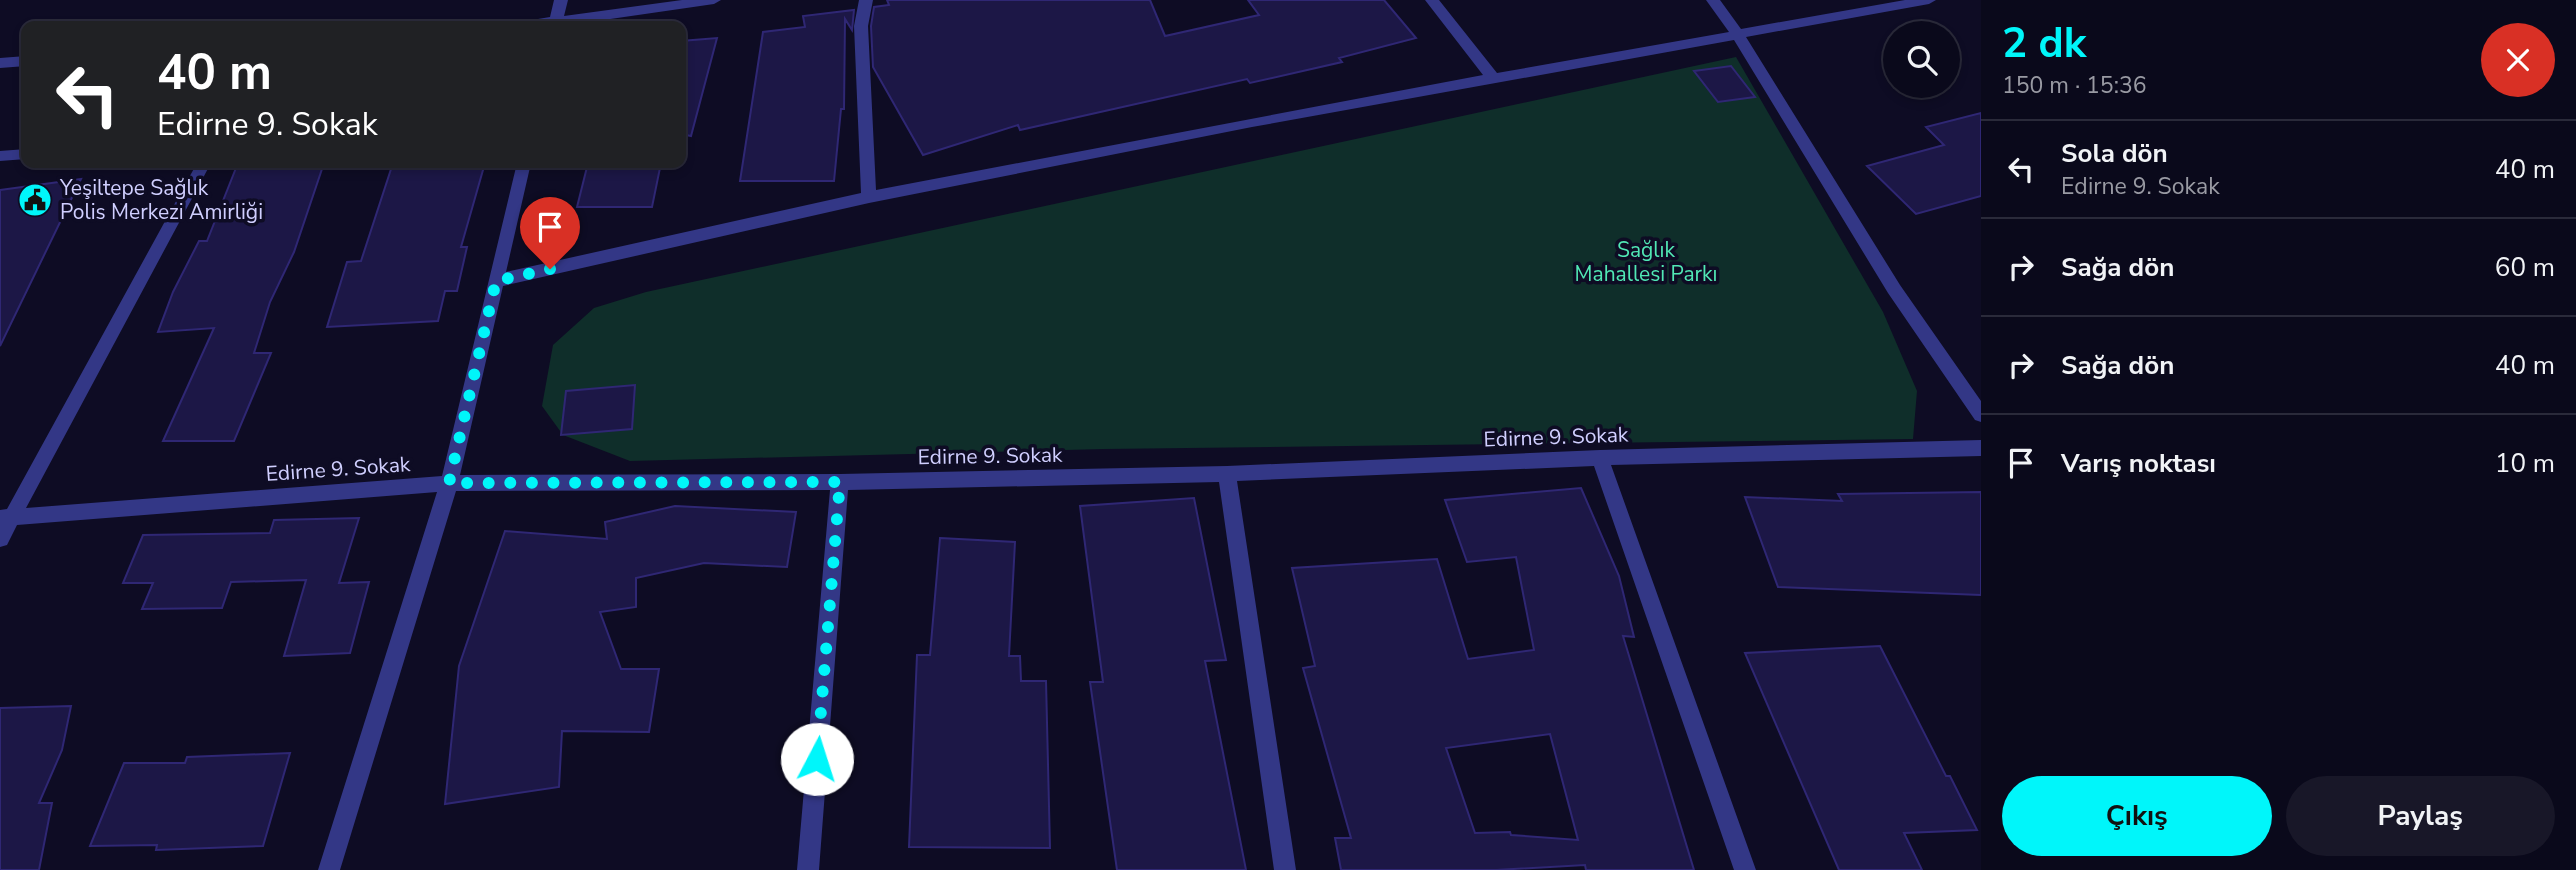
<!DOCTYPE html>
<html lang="tr">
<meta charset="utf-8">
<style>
body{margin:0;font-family:"Nunito Sans",sans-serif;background:#181728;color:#f1f3f6;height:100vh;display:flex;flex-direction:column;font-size:26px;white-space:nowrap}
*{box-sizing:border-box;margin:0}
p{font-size:23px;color:#999aa3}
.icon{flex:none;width:38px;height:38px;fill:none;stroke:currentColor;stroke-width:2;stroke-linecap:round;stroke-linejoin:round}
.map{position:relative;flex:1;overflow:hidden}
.details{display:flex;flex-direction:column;background:#0a091b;width:595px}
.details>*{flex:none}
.top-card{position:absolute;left:21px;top:21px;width:665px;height:147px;border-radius:14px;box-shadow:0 4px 10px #0003,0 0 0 2px #2a2a3a;background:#202124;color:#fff;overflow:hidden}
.tools{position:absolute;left:1883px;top:21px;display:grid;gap:14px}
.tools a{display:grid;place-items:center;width:77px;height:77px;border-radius:50%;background:#0a091b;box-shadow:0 4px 10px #0003,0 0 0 2px #2a2a3a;font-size:35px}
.pin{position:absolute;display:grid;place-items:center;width:60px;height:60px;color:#fff;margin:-72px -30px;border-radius:50% 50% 50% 0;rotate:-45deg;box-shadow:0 0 7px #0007}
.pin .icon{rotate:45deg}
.me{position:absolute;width:77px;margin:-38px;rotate:5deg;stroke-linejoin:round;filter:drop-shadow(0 0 5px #0008)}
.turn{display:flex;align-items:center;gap:24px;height:147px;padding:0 21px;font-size:32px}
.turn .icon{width:91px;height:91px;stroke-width:2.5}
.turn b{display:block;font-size:49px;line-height:60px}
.round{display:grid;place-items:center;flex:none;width:74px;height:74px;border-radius:37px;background:#181728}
.overview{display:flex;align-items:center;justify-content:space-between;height:119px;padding:0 21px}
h1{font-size:42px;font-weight:700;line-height:52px;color:#00f6fa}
.action{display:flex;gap:14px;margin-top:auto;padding:14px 21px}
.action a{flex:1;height:80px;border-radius:42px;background:#00f6fa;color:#111;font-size:28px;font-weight:700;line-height:80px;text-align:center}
.action a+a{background:#181728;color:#f1f3f6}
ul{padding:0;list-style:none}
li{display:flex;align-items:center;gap:21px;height:98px;padding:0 21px;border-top:2px solid #2a2a3a}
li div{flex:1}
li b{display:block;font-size:26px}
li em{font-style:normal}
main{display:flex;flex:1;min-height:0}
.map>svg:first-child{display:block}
</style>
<main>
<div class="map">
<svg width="1981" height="870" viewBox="0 0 1981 870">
<rect width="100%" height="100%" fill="#0e0c24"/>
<!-- green -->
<path fill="#0f2e2a" d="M1736 57 1883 312 1917 391 1913 439 1104 449 630 461 563 435 542 406 553 345 594 308 646 292Z"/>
<!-- building -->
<path fill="#1c1746" stroke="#2f2774" stroke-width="2" fill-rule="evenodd" d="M887 0H1150L1165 36 1259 15 1248 0H1384L1416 38 1339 58 1342 62 1250 83 1247 79 1020 130 1018 125 923 155 873 67 871 26 874 7 889 5Z
M854 10 852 30 845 19 844 109H841L834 181H740L763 32 805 27 803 16Z
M717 38 691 136 681 134V41Z
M1731 66 1755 97 1718 102 1694 71Z
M1981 113V196L1916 214 1867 166 1944 145 1926 127Z
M238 163H324L294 252 270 302 254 353H271L234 441H163L214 328 158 332 173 292 199 241H207Z
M393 163H485L461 247H467L457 291H445L438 321 327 327 347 262 361 261Z
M588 163H661L652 207H577Z
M81 179 0 346V190Z
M635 385 632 429 561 435 566 391Z
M1581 488 1619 576 1634 637 1623 636 1694 870H1586L1585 865 1496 870H1341L1335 838H1351L1303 668 1315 666 1292 568 1437 559 1468 659 1534 650 1516 557 1467 562 1445 500ZM1550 734 1578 840 1511 835 1510 832 1475 833 1446 748Z
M1981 492V595L1778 587 1745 497 1842 501 1838 494Z
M1194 498 1226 660 1205 661 1246 870H1117L1090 682H1103L1080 506Z
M675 506 796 512 787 567 704 563 636 578V607L600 612 621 669H659L649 732 562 731 559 787 445 804 459 666 505 531 607 539 605 522Z
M359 518 339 583 369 582 350 653 284 656 306 580 231 582 222 608 142 609 153 583H123L143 535 270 533 274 520Z
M940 538 1015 542 1009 656H1020L1021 681H1046L1050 848 909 847 917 655H930Z
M1880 646 1946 776H1950L1977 830 1904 833 1922 870H1839L1745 653Z
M71 706 62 750 39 803H52L39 870H0V708Z
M290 753 263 846 156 850 157 845 90 846 124 763H185L187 757Z"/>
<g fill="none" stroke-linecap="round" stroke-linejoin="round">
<!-- service -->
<path fill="#333786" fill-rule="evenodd" d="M26 149V159L0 161V151Z"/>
<!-- minor -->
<path fill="#333786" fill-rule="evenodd" d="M554 0H568L564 16 682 0H721L714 4 562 26H513L520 22 550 17Z
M859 0H873L868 26 876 190 1483 75 1425 0H1439L1497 73 1729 32 1706 0H1720L1741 29 1905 0H1936L1929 4 1746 37 1900 285 1981 401V422L1975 420 1888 293 1734 40 1252 127 869 203 503 286 460 475 840 474 1227 466 1600 450 1981 440V456L1611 465 1756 870H1734L1594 466 1237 481 1296 870H1274L1219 482 848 490 819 870H797L830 490 456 491 340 870H318L437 492 17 525 7 545 0 547V510L7 509 197 163H211L26 508 442 476 517 163H531L506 272 861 193 854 26Z
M26 56V66L0 68V58Z"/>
</g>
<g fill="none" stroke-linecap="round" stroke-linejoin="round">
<!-- route -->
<path stroke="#00f6fa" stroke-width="12" stroke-dasharray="0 21.6" d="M550 269 496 281 449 483 840 482 817 759"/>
</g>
<!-- icons -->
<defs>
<symbol id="civic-disc" viewBox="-11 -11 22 22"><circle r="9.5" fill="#00f6fa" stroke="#0e0c24"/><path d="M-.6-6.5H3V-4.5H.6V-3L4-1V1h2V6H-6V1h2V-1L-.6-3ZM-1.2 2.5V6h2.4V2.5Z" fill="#111"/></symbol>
</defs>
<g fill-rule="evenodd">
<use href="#civic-disc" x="16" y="181" width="38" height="38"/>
</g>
<g text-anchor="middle" stroke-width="7" stroke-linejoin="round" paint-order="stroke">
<!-- poi labels -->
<g font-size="21" fill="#d0cfff" stroke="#0e0c24" text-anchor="start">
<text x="60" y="195">Yeşiltepe Sağlık<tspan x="60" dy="24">Polis Merkezi Amirliği</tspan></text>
</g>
<!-- park labels -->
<g font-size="21" fill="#51e8b5" stroke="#0e0c24">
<text x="1646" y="257">Sağlık<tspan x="1646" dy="24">Mahallesi Parkı</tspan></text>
</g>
<!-- street labels -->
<g font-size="21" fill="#d0cfff" stroke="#0e0c24">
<text transform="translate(1556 437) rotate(-2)" y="7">Edirne 9. Sokak</text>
<text transform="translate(990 456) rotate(-1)" y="7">Edirne 9. Sokak</text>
<text transform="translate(338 469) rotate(-4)" y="7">Edirne 9. Sokak</text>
</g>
</g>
</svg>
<div class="tools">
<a><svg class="icon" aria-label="search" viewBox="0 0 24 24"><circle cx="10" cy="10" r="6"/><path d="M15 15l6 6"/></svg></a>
</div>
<div class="pin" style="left:550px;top:269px;background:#d93025"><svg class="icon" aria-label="arrive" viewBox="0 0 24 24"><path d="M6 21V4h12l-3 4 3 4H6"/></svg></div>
<svg class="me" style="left:817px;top:759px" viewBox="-20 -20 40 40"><circle r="19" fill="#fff"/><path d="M0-13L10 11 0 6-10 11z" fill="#00f6fa"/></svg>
<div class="top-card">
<div class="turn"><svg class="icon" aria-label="left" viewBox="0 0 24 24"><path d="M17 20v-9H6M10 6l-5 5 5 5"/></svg><div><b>40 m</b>Edirne 9. Sokak</div></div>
</div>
</div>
<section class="details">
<div class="overview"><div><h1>2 dk</h1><p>150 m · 15:36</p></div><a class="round" style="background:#d93025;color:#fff"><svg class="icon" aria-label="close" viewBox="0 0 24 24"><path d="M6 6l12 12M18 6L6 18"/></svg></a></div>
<ul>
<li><svg class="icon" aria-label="left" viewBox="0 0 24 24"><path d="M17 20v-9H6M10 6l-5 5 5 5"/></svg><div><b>Sola dön</b><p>Edirne 9. Sokak</p></div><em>40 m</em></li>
<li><svg class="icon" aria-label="right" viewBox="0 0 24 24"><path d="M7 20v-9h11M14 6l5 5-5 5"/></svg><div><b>Sağa dön</b></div><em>60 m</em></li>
<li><svg class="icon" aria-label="right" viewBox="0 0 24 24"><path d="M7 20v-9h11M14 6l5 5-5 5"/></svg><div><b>Sağa dön</b></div><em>40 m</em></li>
<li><svg class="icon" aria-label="arrive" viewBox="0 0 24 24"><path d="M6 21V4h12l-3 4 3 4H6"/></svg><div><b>Varış noktası</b></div><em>10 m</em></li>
</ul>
<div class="action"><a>Çıkış</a><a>Paylaş</a></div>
</section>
</main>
